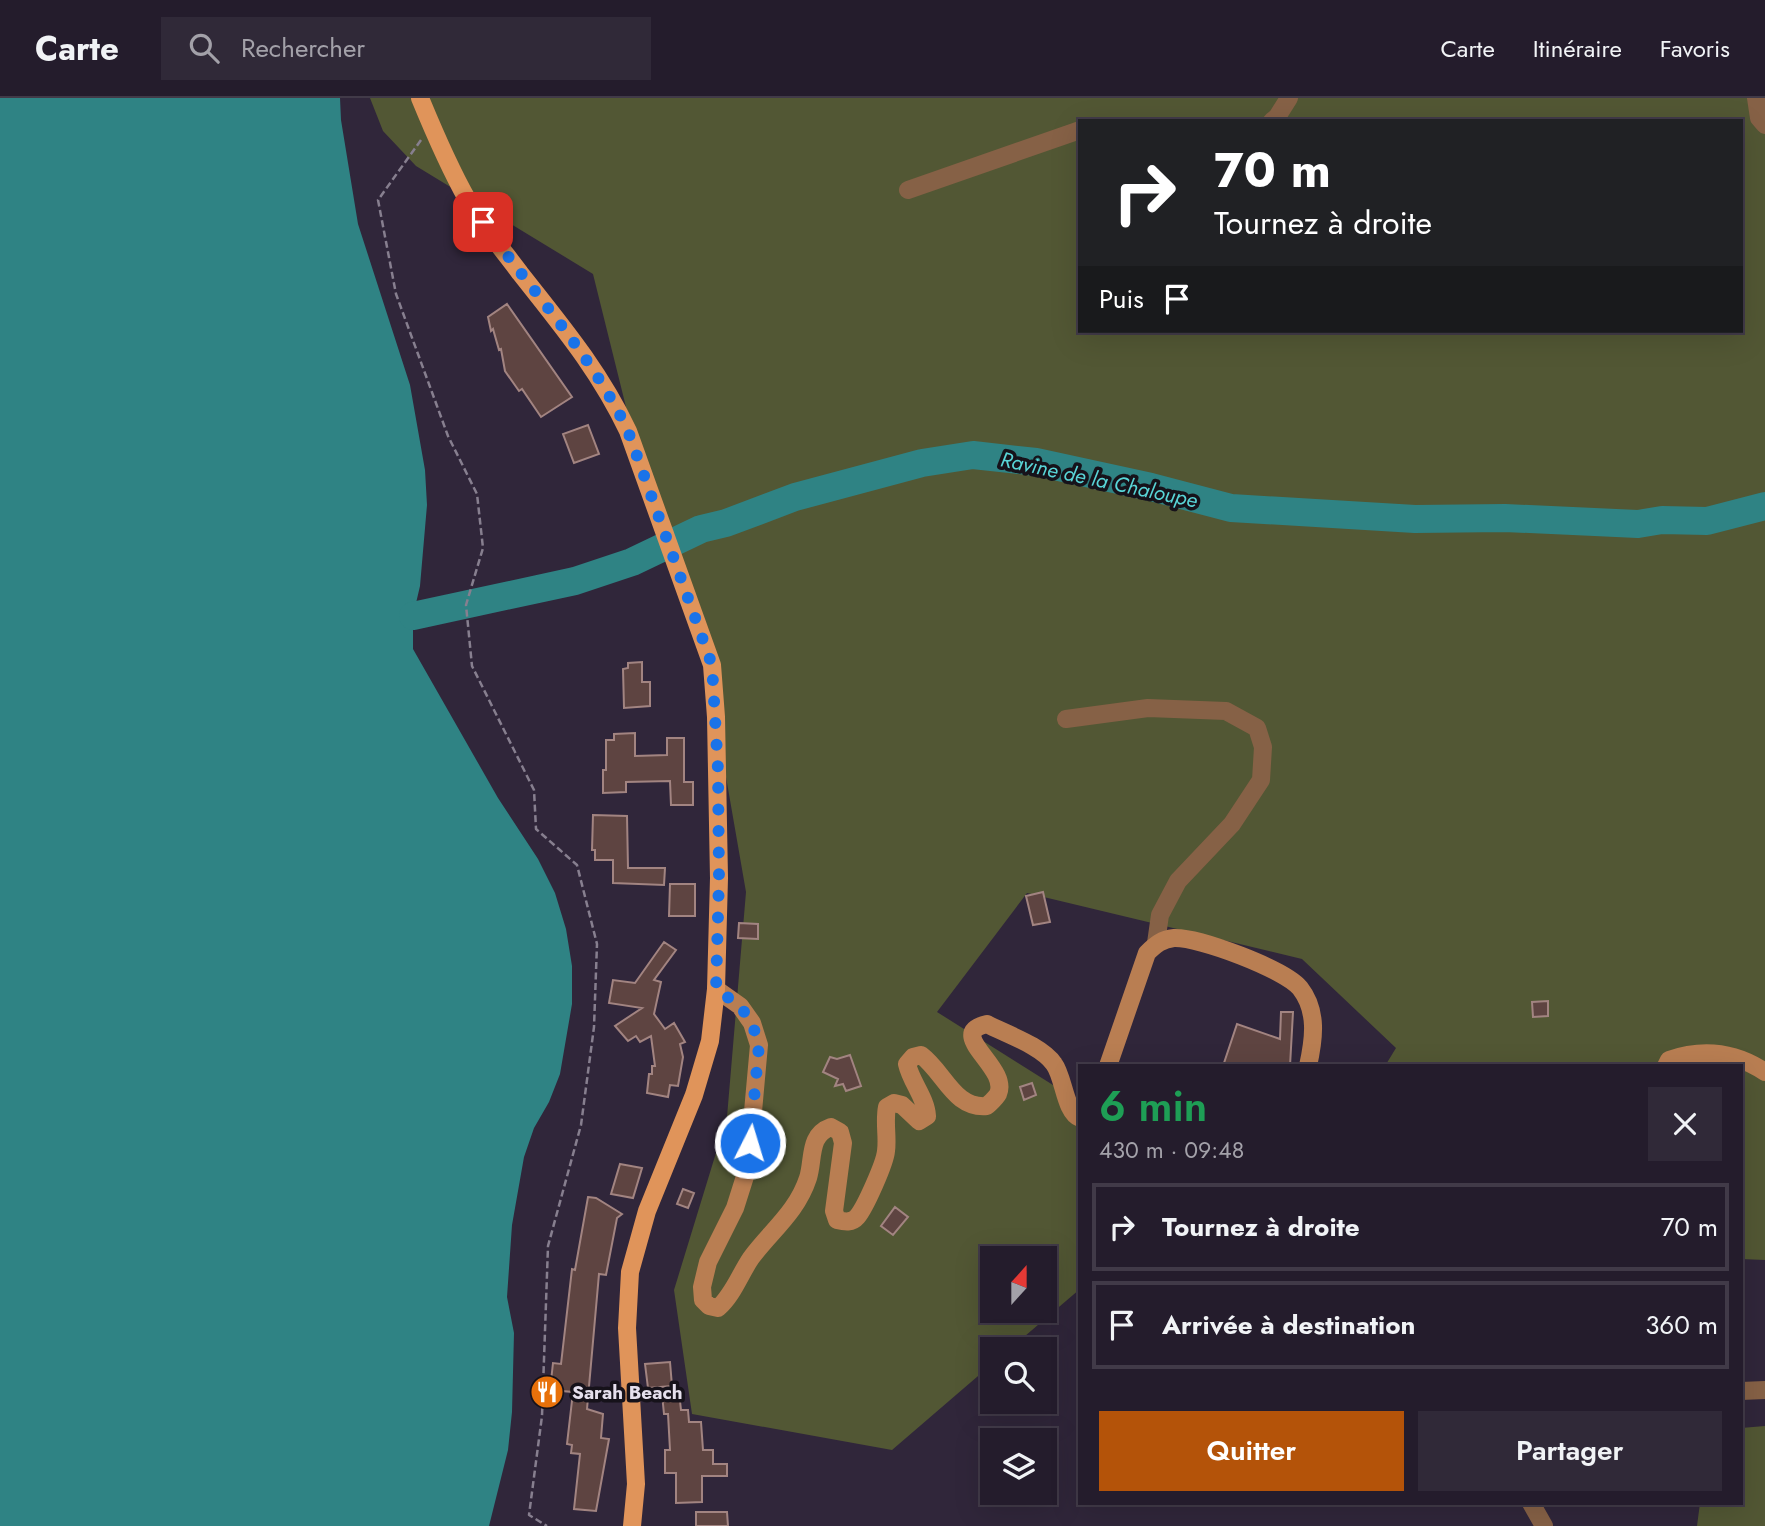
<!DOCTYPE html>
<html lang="fr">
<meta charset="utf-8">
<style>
body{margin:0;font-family:Jost,sans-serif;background:#302938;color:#f1f3f6;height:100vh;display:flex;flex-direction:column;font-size:26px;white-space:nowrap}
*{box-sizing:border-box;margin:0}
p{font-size:23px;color:#a3a1a9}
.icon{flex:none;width:38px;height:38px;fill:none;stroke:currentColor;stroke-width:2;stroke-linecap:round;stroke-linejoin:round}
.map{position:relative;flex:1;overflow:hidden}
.details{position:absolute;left:1078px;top:966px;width:665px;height:441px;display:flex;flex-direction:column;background:#241c2c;border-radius:0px;box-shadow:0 7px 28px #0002,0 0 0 2px #413a48}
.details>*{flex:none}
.hud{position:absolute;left:1078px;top:21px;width:665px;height:214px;border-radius:0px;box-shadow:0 7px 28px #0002,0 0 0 2px #413a48;background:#202124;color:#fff;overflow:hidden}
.needle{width:46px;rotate:21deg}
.controls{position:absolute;left:980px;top:1148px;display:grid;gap:14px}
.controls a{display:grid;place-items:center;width:77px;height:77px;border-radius:0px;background:#241c2c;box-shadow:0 7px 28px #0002,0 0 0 2px #413a48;font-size:35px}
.pin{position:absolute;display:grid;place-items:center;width:60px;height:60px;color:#fff;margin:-30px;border-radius:14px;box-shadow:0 4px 10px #0006}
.me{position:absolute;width:77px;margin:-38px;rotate:5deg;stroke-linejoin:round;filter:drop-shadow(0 0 5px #0008)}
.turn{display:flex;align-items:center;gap:24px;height:147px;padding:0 21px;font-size:32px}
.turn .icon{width:91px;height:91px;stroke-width:2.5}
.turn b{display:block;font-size:49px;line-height:60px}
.then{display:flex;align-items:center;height:66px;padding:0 21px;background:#0003;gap:14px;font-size:26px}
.round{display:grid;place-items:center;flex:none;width:74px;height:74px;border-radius:0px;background:#302938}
.summary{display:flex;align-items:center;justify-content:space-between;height:119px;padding:0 21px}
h1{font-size:42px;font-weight:600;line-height:52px;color:#1e9e55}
.action{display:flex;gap:14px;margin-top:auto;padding:14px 21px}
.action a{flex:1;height:80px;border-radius:0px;background:#b45309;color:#fff;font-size:28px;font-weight:600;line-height:80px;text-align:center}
.action a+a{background:#302938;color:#f1f3f6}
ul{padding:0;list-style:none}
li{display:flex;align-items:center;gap:21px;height:88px;margin:0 14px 10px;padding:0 7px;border:4px solid #413a48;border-radius:0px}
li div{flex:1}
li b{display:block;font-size:26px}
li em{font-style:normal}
header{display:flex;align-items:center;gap:42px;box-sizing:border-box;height:98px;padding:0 35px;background:#241c2c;border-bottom:2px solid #413a48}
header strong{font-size:33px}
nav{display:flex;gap:38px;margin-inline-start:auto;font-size:24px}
.search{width:490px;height:63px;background:#302938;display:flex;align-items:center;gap:18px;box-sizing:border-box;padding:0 24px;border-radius:0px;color:#a3a1a9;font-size:26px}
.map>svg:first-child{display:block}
</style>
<header>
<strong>Carte</strong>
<div class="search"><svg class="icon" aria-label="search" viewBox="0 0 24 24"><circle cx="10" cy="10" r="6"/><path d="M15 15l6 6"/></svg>Rechercher</div>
<nav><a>Carte</a><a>Itinéraire</a><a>Favoris</a></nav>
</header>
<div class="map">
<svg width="1765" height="1428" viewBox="0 0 1765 1428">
<rect width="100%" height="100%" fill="#30263a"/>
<!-- green -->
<path fill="#525734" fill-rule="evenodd" d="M370 0H1765V1162L1741 1161V968H1385L1396 950 1302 861 1027 795 937 914 1080 1004V1191L1010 1251H992V1266L892 1352 692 1316 674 1192 727 1019 746 794 706 564 626 309 593 176 416 68 383 33ZM1080 23H1741V233H1080ZM992 1160H1045V1213H992Z
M1765 1328V1428H1697L1700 1405H1741V1330Z"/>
<!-- water -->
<path fill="#2f8384" d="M0 0H340L341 22 358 126 410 287 425 372 427 407 420 488 413 518V551L498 700 538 761 555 795 566 831 572 868V906L560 976 549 1004 534 1030 524 1059 512 1127 507 1199 514 1235 512 1314 508 1352 489 1428H0Z"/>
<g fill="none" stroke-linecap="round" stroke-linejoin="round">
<!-- river -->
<path stroke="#2f8384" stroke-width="28" d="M413 518 575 483 632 464 701 431 726 425 795 399 922 365 973 357 1036 364 1151 389 1231 410 1415 421 1505 420 1638 426 1662 422 1707 423 1765 408"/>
</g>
<!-- building -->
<path fill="#5e4441" stroke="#a28481" stroke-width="2" d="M507 206 572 299 541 319 522 291 519 293 505 273 501 251 499 252 493 231 491 233 488 219Z
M588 327 599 356 574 365 563 336Z
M642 564V584H650V608L624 610 623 571 628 570V565Z
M635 635V658L667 657V640H684V684H693V707H671L670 683 626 684V694L603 695V672H606V642H614V636Z
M593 717 627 718 628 770H665L664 787 613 785V762H595V752H592Z
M670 786H695V818H669Z
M1043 794 1050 824 1033 827 1026 798Z
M739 825 758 826V841L738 840Z
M664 844 676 852 654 882 661 884 654 916 665 931 674 925 685 944 680 946 683 959 678 988 670 987 668 999 647 995 649 976H652V968H655L651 938 640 944 636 938 628 943 615 928 642 910 609 905 613 882 635 885Z
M1548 903V918L1533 919 1532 904Z
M1281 914H1293L1290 968H1223L1237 926 1280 941Z
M850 957 861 988 846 993 843 986 835 988 838 981 823 974 830 959 837 961Z
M1032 985 1036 997 1024 1002 1020 989Z
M620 1066 642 1070 633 1100 611 1096Z
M683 1091 694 1095 688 1110 677 1106Z
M588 1099 596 1100 622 1116 617 1120 606 1177 599 1176 587 1311 603 1316 601 1340 609 1341 596 1413 574 1411 580 1356 571 1355 572 1347 567 1346 573 1294 550 1292 553 1265 561 1266 572 1171 575 1172Z
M895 1109 908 1119 893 1137 881 1128Z
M670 1264 672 1288 648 1290 645 1266Z
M679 1294 681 1312H688L689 1324H701L703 1352H713V1366H727V1378H702V1404L676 1405V1375H665V1352H670L668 1316H664L662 1296Z
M696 1414H727L728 1428H696Z"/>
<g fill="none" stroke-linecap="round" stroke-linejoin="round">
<!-- path -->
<path stroke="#877f8f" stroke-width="2.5" stroke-dasharray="7 3.5" stroke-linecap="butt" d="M421 42 378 102 396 196 448 338 477 396 483 450 466 507 472 568 534 692 536 731 577 767 597 846 594 929 581 1027 548 1148 542 1318 529 1417 547 1428"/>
<!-- street -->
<path stroke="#866146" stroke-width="18" d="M1756 0 1759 20 1765 27
M1272 23 1277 19 1289 0
M908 92 1080 32
M1066 621 1148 610 1226 613 1257 630 1263 649 1261 682 1232 726 1178 783 1160 817 1156 845
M1741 1293 1765 1292
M1531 1405 1544 1428"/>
<!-- secondary -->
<path stroke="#b97e52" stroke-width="18" d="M716 891 740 908 752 925 759 947 748 1069 735 1110 708 1164 702 1189 703 1202 709 1208 718 1210C733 1197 740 1176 751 1160 771 1133 797 1114 808 1080 814 1061 808 1037 831 1029L840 1034 843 1045 834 1113 837 1122C845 1124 852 1125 857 1119 865 1110 885 1065 886 1053 888 1039 884 1024 887 1009L894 1005 902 1007 919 1023 927 1018C926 1000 911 984 907 966L913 959 921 957C945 975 954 1011 987 1008 990 1005 996 1000 998 996 1010 969 944 936 987 926 1006 936 1042 948 1054 966 1064 979 1065 1015 1080 1020
M1108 968 1147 855C1155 847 1162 841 1174 840 1199 839 1284 871 1300 890 1318 913 1314 941 1308 968
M1666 968 1669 962C1704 950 1735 954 1765 974"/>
<!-- primary -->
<path stroke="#e0945a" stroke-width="18" d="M420 0C434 34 449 69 467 101 482 127 502 151 520 175 561 227 599 272 628 333L712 567 716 619 719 780 716 891 710 943 694 997 647 1113 630 1174 627 1230 636 1386 632 1428"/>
</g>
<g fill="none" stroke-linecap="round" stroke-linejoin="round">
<!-- route -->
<path stroke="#1a73e8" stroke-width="12" stroke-dasharray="0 21.6" d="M483 124C532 194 590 254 628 333L712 567 718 672 719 780 716 891 740 908 752 925 759 947 750 1045"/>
</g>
<!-- icons -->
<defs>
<symbol id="restaurant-disc" viewBox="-11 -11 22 22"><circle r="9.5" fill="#e8710a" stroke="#16121a"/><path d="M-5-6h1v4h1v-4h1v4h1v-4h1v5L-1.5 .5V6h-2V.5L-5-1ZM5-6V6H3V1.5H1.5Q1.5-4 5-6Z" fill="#fff"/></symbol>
</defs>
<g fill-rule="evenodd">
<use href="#restaurant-disc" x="528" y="1275" width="38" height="38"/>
</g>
<g text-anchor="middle" stroke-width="7" stroke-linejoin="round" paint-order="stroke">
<!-- poi labels -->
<g font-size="19" font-weight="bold" fill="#e6e0ed" stroke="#16121a" text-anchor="start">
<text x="572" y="1301">Sarah Beach</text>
</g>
<!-- water labels -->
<g font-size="21" font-style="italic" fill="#59d5d7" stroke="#16121a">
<text transform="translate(1099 382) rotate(12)" y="7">Ravine de la Chaloupe</text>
</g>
</g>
</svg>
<div class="controls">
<a><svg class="needle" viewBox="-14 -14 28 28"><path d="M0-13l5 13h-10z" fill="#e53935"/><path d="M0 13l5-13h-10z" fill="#a3a1a9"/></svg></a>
<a><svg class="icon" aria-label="search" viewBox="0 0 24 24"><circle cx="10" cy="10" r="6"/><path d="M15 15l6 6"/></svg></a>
<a><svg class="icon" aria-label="layers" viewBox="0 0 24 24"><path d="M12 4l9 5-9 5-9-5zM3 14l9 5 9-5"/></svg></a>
</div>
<div class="pin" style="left:483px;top:124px;background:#d93025"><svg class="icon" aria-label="arrive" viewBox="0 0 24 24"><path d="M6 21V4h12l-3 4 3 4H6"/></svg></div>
<svg class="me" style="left:750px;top:1045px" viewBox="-20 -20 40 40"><circle r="17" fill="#1a73e8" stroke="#fff" stroke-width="3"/><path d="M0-11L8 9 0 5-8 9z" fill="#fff"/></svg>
<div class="hud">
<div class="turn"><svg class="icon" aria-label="right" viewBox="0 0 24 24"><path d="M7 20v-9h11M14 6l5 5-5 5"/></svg><div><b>70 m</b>Tournez à droite</div></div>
<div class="then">Puis<svg class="icon" aria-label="arrive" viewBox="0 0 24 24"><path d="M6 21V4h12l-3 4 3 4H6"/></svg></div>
</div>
<section class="details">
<div class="summary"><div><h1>6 min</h1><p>430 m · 09:48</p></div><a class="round"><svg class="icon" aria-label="close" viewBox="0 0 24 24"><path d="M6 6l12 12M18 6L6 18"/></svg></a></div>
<ul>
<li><svg class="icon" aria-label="right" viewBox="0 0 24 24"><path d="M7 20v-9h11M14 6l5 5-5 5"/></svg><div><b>Tournez à droite</b></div><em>70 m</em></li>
<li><svg class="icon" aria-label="arrive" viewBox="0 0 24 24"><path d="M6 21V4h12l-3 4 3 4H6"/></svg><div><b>Arrivée à destination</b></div><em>360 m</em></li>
</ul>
<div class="action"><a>Quitter</a><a>Partager</a></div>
</section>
</div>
